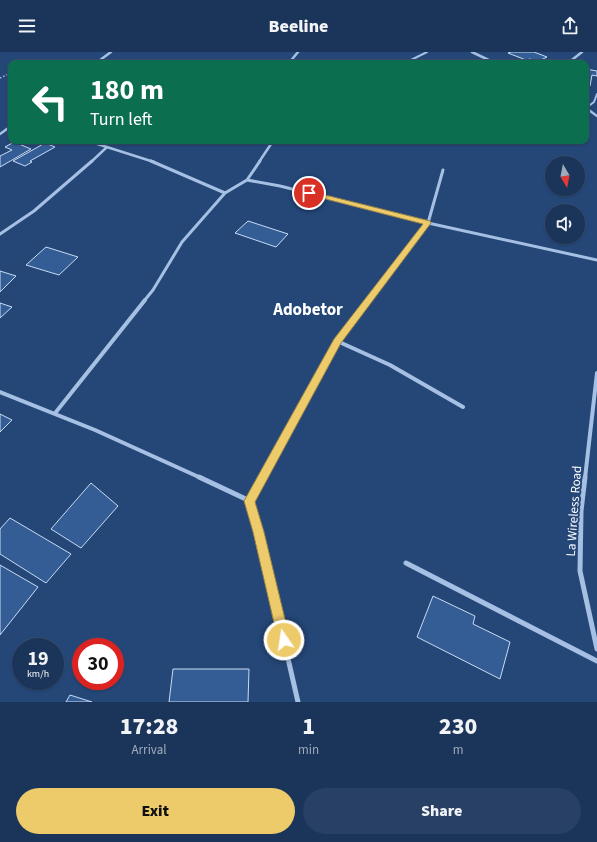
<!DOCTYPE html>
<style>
body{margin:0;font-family:"Source Sans 3",sans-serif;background:#284063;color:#f1f3f6;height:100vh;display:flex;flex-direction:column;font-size:15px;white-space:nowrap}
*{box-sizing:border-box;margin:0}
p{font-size:13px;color:#a0abbb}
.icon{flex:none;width:22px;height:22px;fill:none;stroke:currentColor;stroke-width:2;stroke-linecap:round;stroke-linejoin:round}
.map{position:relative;height:650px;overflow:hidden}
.side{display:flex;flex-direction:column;background:#1b355a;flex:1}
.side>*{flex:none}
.guide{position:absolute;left:8px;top:8px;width:581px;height:84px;border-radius:8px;box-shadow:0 1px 3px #0004,0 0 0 1px #395070;background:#0b6e4f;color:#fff;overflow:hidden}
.needle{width:26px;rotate:170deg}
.tools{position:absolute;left:545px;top:104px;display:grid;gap:8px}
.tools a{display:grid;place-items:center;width:40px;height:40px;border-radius:50%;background:#1b355a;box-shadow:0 1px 3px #0004,0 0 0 1px #395070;font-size:20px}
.speed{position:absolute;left:12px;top:586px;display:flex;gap:8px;font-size:20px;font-weight:700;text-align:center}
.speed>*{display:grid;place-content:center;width:52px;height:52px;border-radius:50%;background:#1b355a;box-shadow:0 1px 3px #0004,0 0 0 1px #395070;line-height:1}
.speed small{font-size:10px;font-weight:400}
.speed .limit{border:6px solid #d22;background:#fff;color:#111}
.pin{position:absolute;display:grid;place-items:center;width:34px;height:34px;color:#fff;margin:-17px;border:2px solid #fff;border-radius:50%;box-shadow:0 1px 4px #0007}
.me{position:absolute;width:44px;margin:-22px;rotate:347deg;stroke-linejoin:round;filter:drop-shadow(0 0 3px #0008)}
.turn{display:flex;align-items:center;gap:14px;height:84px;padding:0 16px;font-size:18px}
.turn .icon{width:52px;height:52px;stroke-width:2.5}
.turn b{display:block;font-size:28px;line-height:34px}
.eta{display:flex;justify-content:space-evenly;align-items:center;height:68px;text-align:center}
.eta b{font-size:24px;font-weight:800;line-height:28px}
.button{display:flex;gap:8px;margin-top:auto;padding:8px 16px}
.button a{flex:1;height:46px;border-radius:24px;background:#edca6a;color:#111;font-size:16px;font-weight:800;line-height:46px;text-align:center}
.button a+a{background:#284063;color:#f1f3f6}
header{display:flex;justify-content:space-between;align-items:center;height:52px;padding:0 16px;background:#1b355a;font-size:18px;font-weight:800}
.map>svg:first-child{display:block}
</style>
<header><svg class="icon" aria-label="menu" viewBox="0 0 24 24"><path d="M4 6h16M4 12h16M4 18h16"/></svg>Beeline<svg class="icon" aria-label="share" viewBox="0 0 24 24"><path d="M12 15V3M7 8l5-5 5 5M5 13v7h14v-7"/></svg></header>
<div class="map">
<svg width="597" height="650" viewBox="0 0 597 650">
<rect width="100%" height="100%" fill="#244778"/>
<!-- building -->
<path fill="#345d95" stroke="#c8dbf3" d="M511 0H534L547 5 537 10 530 7 526 8 508 1Z
M586 17 597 19V24L592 23 590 34 586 33Z
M14 90 31 97 0 115V104L12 98 5 95Z
M45 91 55 95 30 109 32 110 25 114 13 109Z
M248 169 288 182 276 195 235 181Z
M46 195 78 205 59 223 26 213Z
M0 219 16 224 0 240Z
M0 251 12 255 0 266Z
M0 362 12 368 0 380Z
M91 431 118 454 81 496 51 477Z
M10 466 71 502 46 531 0 502V477Z
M0 513 38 535 0 583Z
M433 544 475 564 473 572 510 590 500 627 417 585Z
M173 617H249L248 650H169Z
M70 643 92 650H66Z"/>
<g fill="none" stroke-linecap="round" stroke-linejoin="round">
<!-- path -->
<path stroke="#a6c0e3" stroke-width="1.5" stroke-dasharray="1.5 2" stroke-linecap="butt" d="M0 26 11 21"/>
<!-- lane -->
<path stroke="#a6c0e3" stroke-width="2" d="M411 8 427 0
M586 56 594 50 597 42"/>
<!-- street-far3 -->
<path stroke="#a6c0e3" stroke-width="2.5" d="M472 0 495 11
M96 11 111 0
M289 11 298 0
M568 11 582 0
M586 56 597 64
M0 82 11 74
M88 89 154 110
M91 110 107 95
M259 110 273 89"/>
<!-- street-far2 -->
<path stroke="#a6c0e3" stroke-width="3" d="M151 109 225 141
M247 128 280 134 428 171 597 208
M0 182 34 159 92 109
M144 249 153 238 182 190 225 141 247 128 260 109
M368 249 428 171 443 118"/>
<!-- street-far1 -->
<path stroke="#a6c0e3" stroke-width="4" d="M337 289 390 313 463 355
M0 340 95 378 201 426
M56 360 145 248
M263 426 337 289 368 248
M585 426 597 321"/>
<!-- street -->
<path stroke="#a6c0e3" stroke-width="5" d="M199 425 250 449
M263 425 250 449 259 480 298 650
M585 425 581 459 580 519 597 597
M406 511 597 609"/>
</g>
<!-- route -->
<path fill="#edca6a" stroke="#9a8345" d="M309 139 430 169 431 171 341 291 255 450 264 480 290 588 288 592 284 594 280 592 278 588 253 480 244 449 334 287 423 172 306 142 305 141Z"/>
<g text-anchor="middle" stroke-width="4" stroke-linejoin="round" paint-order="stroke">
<!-- street labels -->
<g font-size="13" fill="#fff" stroke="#244778">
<text transform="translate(573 459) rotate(-86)" y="5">La Wireless Road</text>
</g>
<!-- district labels -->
<g font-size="17" font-weight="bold" fill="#fff" stroke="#244778">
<text x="308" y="263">Adobetor</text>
</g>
</g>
</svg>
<div class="tools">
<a><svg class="needle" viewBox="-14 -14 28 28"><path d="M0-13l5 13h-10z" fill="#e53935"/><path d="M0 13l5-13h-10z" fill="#a0abbb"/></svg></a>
<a><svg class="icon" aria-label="sound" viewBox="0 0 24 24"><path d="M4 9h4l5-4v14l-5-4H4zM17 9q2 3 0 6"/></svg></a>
</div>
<div class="speed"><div>19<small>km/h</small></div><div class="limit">30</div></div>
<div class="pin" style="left:309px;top:141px;background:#d93025"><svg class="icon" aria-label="arrive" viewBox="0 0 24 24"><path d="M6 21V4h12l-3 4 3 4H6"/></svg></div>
<svg class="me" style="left:284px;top:588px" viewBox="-20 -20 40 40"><circle r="17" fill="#edca6a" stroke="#fff" stroke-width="3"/><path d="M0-11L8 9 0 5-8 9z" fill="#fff"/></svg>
<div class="guide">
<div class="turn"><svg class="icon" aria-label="left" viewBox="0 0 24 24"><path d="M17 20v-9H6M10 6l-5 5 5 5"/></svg><div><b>180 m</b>Turn left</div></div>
</div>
</div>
<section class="side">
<div class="eta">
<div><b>17:28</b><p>Arrival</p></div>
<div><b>1</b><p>min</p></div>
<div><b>230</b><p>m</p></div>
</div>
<div class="button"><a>Exit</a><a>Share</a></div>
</section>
